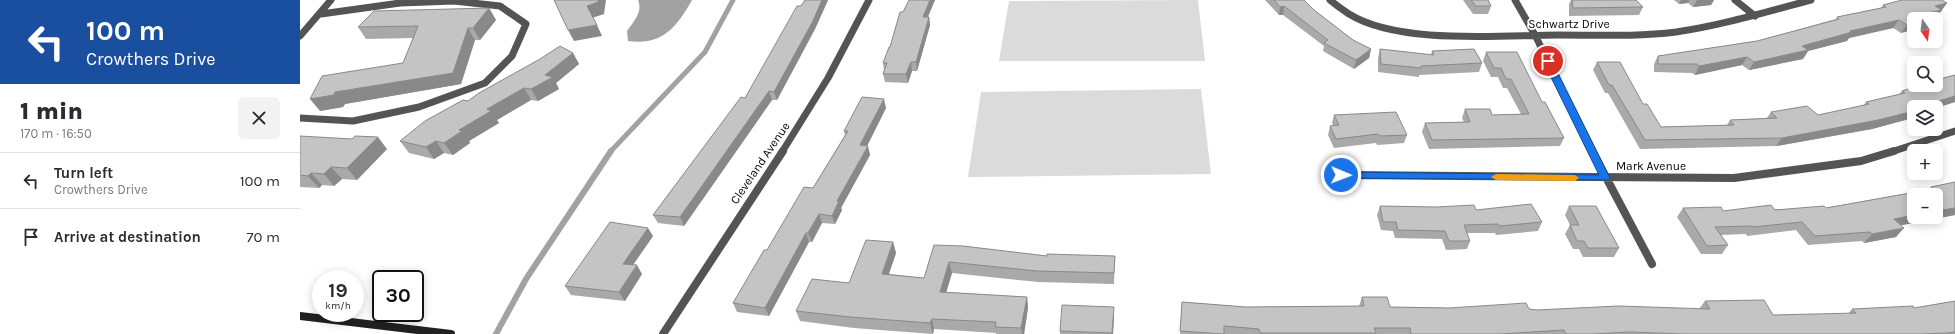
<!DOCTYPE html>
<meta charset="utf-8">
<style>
body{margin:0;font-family:Karla,sans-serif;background:#f2f2f3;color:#2b2b33;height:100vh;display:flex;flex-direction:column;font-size:15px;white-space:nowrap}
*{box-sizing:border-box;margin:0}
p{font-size:13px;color:#7c7c81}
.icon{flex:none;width:22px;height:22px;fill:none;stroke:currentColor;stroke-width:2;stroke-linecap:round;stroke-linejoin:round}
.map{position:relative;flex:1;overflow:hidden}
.sheet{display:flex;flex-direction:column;background:#fff;width:300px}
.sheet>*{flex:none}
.top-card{background:#1a4fa0;color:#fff;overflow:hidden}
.needle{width:26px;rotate:166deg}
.fabs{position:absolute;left:1607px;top:12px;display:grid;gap:8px}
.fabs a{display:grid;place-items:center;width:36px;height:36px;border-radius:6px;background:#fff;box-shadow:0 2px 10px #0003;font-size:20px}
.speed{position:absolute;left:12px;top:270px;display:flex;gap:8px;font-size:20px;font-weight:700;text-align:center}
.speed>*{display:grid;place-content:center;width:52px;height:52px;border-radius:50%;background:#fff;box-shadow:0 2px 10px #0003;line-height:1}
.speed small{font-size:10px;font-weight:400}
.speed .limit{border:2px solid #111;border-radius:6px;background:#fff;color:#111}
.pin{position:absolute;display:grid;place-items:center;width:34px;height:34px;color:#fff;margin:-17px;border:2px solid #fff;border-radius:50%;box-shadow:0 1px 4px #0007}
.me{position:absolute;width:44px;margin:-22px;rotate:91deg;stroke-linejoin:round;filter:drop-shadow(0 0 3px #0008)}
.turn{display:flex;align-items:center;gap:14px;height:84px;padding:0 20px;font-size:18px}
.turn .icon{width:52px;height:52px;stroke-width:2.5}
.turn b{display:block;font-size:28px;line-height:34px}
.round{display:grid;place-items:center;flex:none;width:42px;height:42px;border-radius:6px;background:#f2f2f3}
.summary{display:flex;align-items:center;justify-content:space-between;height:68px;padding:0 20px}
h1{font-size:24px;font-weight:800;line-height:30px}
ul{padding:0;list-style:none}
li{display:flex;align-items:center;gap:12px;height:56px;padding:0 20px;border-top:1px solid #e1e1e2}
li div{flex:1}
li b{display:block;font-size:15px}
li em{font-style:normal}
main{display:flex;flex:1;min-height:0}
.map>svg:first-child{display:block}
</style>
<main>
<section class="sheet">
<div class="top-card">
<div class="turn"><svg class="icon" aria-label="left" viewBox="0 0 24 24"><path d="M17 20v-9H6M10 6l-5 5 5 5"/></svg><div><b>100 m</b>Crowthers Drive</div></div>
</div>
<div class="summary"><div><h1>1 min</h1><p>170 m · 16:50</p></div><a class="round"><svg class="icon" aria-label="close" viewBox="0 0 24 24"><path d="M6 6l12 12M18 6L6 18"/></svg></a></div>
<ul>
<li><svg class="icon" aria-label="left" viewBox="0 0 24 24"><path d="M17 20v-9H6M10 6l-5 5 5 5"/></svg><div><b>Turn left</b><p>Crowthers Drive</p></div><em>100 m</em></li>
<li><svg class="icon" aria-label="arrive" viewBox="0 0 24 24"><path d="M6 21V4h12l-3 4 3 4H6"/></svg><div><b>Arrive at destination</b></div><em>70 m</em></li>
</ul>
</section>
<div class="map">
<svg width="1655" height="334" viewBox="0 0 1655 334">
<rect width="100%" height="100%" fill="#fff"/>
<!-- green -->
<path fill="#dbdbdb" d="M898 0 905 61H699L709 1Z
M901 89 911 174 668 177 681 92Z"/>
<!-- water -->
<path fill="#a2a2a2" d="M338 0H392C377 27 362 46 328 41L327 31C334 21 343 12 338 0Z"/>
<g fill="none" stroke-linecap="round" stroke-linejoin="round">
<!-- stream-far1 -->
<path stroke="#a2a2a2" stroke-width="5" d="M310 152 405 52 433 0"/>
<!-- stream -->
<path stroke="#a2a2a2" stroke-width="6" d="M196 334 226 279 311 151"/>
<!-- minor-far1 -->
<path stroke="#545454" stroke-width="7" d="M1030 0C1036 5 1043 10 1049 14 1099 45 1201 35 1258 35 1298 35 1336 37 1376 32 1422 25 1466 12 1511 0
M1215 0 1235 35 1293 152
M1435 0 1455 16
M0 36 31 0
M0 118 53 121 119 107 185 83 212 56 226 24 200 6 154 1 100 3 21 14
M482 152 528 78 569 0
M1591 152 1655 131"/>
<!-- minor -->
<path stroke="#545454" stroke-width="8" d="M1292 151 1352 264
M1041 175 1434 178 1561 161 1594 151
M363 334 483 151"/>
<!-- secondary -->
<path stroke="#212121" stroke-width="8" d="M0 316 151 334"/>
</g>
<!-- wall -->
<path fill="#a9a9a9" d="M505 0H528L515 29 477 100H472L384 226 358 223 353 215 445 98Z
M609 0H635L628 17H629L630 25 617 71H612L608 83 585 82 583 74 584 70 583 63 590 47 603 12Z
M965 0H1004L1014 10 1053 40 1071 49 1069 58 1054 69 1023 51 1024 46 983 15H979Z
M1163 0H1188L1191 6 1188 14H1173Z
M1271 0H1336L1343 7 1339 15 1269 16V4Z
M1374 0H1414L1411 5 1393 7 1388 3 1379 4Z
M1647 3 1636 18 1614 19V29L1601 33 1593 28 1549 38 1547 41 1508 51 1503 59 1449 70 1442 65 1395 75 1392 73 1354 72V64L1358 56 1457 41 1536 19 1537 17 1581 8 1583 5Z
M189 8 196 20 180 40H175L161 84 45 104 43 107 20 111 103 63 113 38 66 39 58 27Z
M1080 49 1131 55 1132 51 1182 63 1179 72 1119 75V77L1078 72V58Z
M1186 52 1242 102 1264 138 1260 146 1129 149 1122 132 1125 123 1164 122 1162 118 1165 109 1192 115 1221 114 1207 88H1203L1198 77H1191L1183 61Z
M273 53 279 64 256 83 259 89 238 101 231 100 197 120 199 123 169 141 170 143 153 155 144 153 134 159 109 153 100 141 168 101Z
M1297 62 1343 104 1361 127 1427 125 1430 120 1467 118 1471 112 1518 115 1563 106 1566 102 1599 94 1602 91 1655 75V102L1611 116 1609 119 1572 129 1476 146 1340 149 1308 93H1305L1293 70Z
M586 108 567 146 570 155 541 208 542 210 535 224 522 223 512 242H509L469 316 437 312 433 303 467 250 513 188 545 135 544 131Z
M1034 115 1107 135 1104 143 1077 145 1076 143 1034 148 1028 135 1030 126 1033 125 1032 123Z
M0 136 87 149 57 180 42 179 34 186 22 185 19 188 0 187Z
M1655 182V215L1601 225 1596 237 1564 243 1562 241 1508 245 1496 230 1447 236 1446 234 1421 235 1428 245 1422 254H1401L1377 217 1383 208 1423 211 1526 208 1630 189 1631 187Z
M1080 206 1176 210 1242 222 1238 231 1196 235 1195 233H1167L1170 241 1167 249 1146 250 1142 239 1095 238 1093 231 1081 230 1077 215Z
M1269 206 1319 248 1314 257H1283L1279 249H1273L1265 234 1270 225 1265 215Z
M353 236 333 265 342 274 325 301 271 295 265 286Z
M593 242 596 253 589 274 624 278 634 245 747 256H815L814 284 738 282 652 273 646 292 727 297 728 308 724 334H696V333L634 329 633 334 554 328 500 321 496 311 549 283Z
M1062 297 1090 307 1229 309 1237 310 1399 309 1405 301 1473 315 1548 314 1552 309 1614 308 1655 301V334H880L882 302 946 307 1059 306Z
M814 315 813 334H760V331Z"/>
<!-- shaded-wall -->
<path fill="#898989" d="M299 0H306L304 14 292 18 287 6Z
M522 0H528L515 29 477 100 474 92Z
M630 0H635L624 25 623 17Z
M1381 0H1389L1388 3 1379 4Z
M1397 0H1414L1411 5 1393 7Z
M1647 3 1636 18 1619 19 1623 14 1635 6Z
M984 6 983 15H979L980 7Z
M189 8 196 20 180 40 173 28Z
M629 17 630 25 617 71 616 62Z
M1599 20 1593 28 1549 38 1547 41 1508 51 1503 59 1449 70 1454 62 1502 46 1550 31Z
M1614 23V29L1601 33 1607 25Z
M297 25 302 36 274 41 268 30Z
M168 28 175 40 161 84 45 104 43 107 20 111 10 99 35 92 153 73Z
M1071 49 1069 58 1054 69 1056 60Z
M273 53 279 64 256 83 259 89 238 101 231 89 245 75Z
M1447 57 1442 65 1395 75 1399 66Z
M611 62 612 71 608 83 606 74Z
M224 88 231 100 197 120 199 123 169 141 170 143 153 155 144 143 159 130 187 109Z
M469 91 472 100 384 226 380 217Z
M1655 96V102L1636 108V107H1619Z
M584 99 586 108 563 154 560 145Z
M1614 108V115L1611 116 1609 119 1572 129 1476 146 1482 138Z
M78 137 87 149 57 180 47 168Z
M136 141 144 153 134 159 126 147Z
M568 146 570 155 541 208 542 210 535 224 532 216 537 201Z
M31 167 42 179 34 186 24 174Z
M11 173 22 185 19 188 8 176Z
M1655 208V215L1587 228 1594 219 1614 215V217H1636V211Z
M519 214 522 223 512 242 508 233Z
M348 228 353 236 328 272 323 264Z
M1604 228 1596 237 1564 243 1572 234Z
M506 233 509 242 469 316 465 308Z
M593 242 596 253 585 285 582 274Z
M649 262 652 273 643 303 640 292Z
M337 265 342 274 325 301 319 292Z
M727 297 728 308 724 334H722L721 328Z
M814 307V315L813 334H812Z
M632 319 634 329 633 334 630 323Z"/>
<!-- building -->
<path fill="#c4c4c4" stroke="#898989" d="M254 0H299L298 2 287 6 297 25 268 30Z
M505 0H522L513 21 474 92 469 91 380 217 353 215 441 97 445 98 497 6H501Z
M609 0H630L623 17H629L616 62H611L606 74H583L587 63H583L589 47H590L600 12H603Z
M974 0H1004L1014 10 1053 40 1071 49 1056 60 1024 43 1028 40 984 6 980 7Z
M1171 0H1188L1191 6H1176Z
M1272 0H1336L1343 7 1273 8Z
M1602 0H1642L1647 3 1635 6 1642 10 1623 14 1630 18 1626 19H1614V23L1607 25 1599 20 1550 31 1552 32 1502 46 1508 50 1454 62 1447 57 1399 66 1397 64H1358V56L1457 41 1539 19 1537 17 1586 7 1583 5Z
M189 8 173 28H168L153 73 35 92 34 95 10 99 22 76 103 63 118 26 58 27 74 11Z
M260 46 273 53 245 75 253 77 231 89 224 88 187 109 191 111 159 130 162 131 144 143 136 141 126 147 100 141 125 121 163 100 168 101 179 93 240 59Z
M1080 49 1134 55 1132 51 1174 49 1182 63 1121 66V68L1081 64Z
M1186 52H1217L1242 102H1245L1264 138 1132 140 1125 123 1170 122 1165 109H1190L1192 115 1229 114 1211 79H1206L1201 68H1194Z
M1297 62H1320L1343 104H1347L1361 127 1434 125 1430 120 1477 118 1471 112 1507 106 1518 115 1569 104 1566 102 1605 93 1602 91 1620 85H1636V80L1655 75V96L1619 107H1614V108L1613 109H1614V111L1578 120 1482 138 1345 140 1312 85H1309Z
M562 97 584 99 560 145 568 146 537 201H539L532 216 519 214 508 233H506L465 308 433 303 464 250H467L504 187 513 188 548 131H544Z
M1096 112 1107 135 1080 136 1078 134 1036 139 1030 126 1039 125 1034 115Z
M0 136 52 139 55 136 78 137 47 168 31 167 24 174 11 173 8 176 0 175Z
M1655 182V208L1636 211V195H1614V215L1594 219 1604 228 1572 234 1570 232 1515 236 1502 222 1453 227 1452 226 1415 227 1428 245 1407 246 1383 208 1421 207 1423 211 1471 205 1475 210 1524 206 1526 208 1633 189 1631 187Z
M1231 204 1242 222 1200 226 1198 224 1164 225 1170 241H1149L1145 231 1098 230 1096 222H1083L1080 206 1136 207 1174 205 1176 210Z
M1269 206H1296L1319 248H1288L1284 241H1277L1270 225H1279Z
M310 222 348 228 323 264 337 265 319 292 265 286Z
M566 240 593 242 582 274 624 278 634 245 663 246 747 256V254L815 256 814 273 737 271 649 262 640 292 727 297 721 328 695 327 696 322 632 319 630 323 550 317 496 311 512 279 549 283Z
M1062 297H1087L1090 307 1149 308 1226 303 1229 309 1237 310 1318 306 1410 309 1405 301 1464 300 1473 315 1556 313 1552 309 1613 306 1614 308 1655 301V332L1648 333 1620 334H1383L1330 332 1293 334H1266L1264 330 1200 334H1111L1110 328H1074L1076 333H960L959 329 924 326V334L880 331 882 302 946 307 1064 306Z
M762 305 814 307 812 333 760 331Z"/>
<!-- route -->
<path fill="#1a73e8" stroke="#114b97" d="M1248 58 1252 61 1310 178 1309 180 1041 178 1037 175 1041 172 1299 175 1243 61Z"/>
<!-- slow -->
<path fill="#f59e0b" d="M1196 174 1275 175 1279 178 1275 181 1196 180 1191 177Z"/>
<g text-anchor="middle" stroke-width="4" stroke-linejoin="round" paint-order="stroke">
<!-- street labels -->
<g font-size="12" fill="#000" stroke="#fff">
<text x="1269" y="28">Schwartz Drive</text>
<text transform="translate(460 163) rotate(-56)" y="4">Cleveland Avenue</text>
<text x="1351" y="170">Mark Avenue</text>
</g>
</g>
</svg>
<div class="fabs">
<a><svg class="needle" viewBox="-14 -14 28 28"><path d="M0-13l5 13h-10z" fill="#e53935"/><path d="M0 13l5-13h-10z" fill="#7c7c81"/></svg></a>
<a><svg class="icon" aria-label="search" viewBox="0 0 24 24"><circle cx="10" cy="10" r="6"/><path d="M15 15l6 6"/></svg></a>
<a><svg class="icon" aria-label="layers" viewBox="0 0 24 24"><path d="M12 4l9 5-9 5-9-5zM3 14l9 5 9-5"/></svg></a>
<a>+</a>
<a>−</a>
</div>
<div class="speed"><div>19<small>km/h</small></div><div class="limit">30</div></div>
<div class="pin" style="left:1248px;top:61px;background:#d93025"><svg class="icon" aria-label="arrive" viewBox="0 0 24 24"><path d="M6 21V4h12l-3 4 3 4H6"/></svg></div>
<svg class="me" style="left:1041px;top:175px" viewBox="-20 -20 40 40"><circle r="17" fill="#1a73e8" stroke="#fff" stroke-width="3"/><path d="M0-11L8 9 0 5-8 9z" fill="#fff"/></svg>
</div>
</main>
